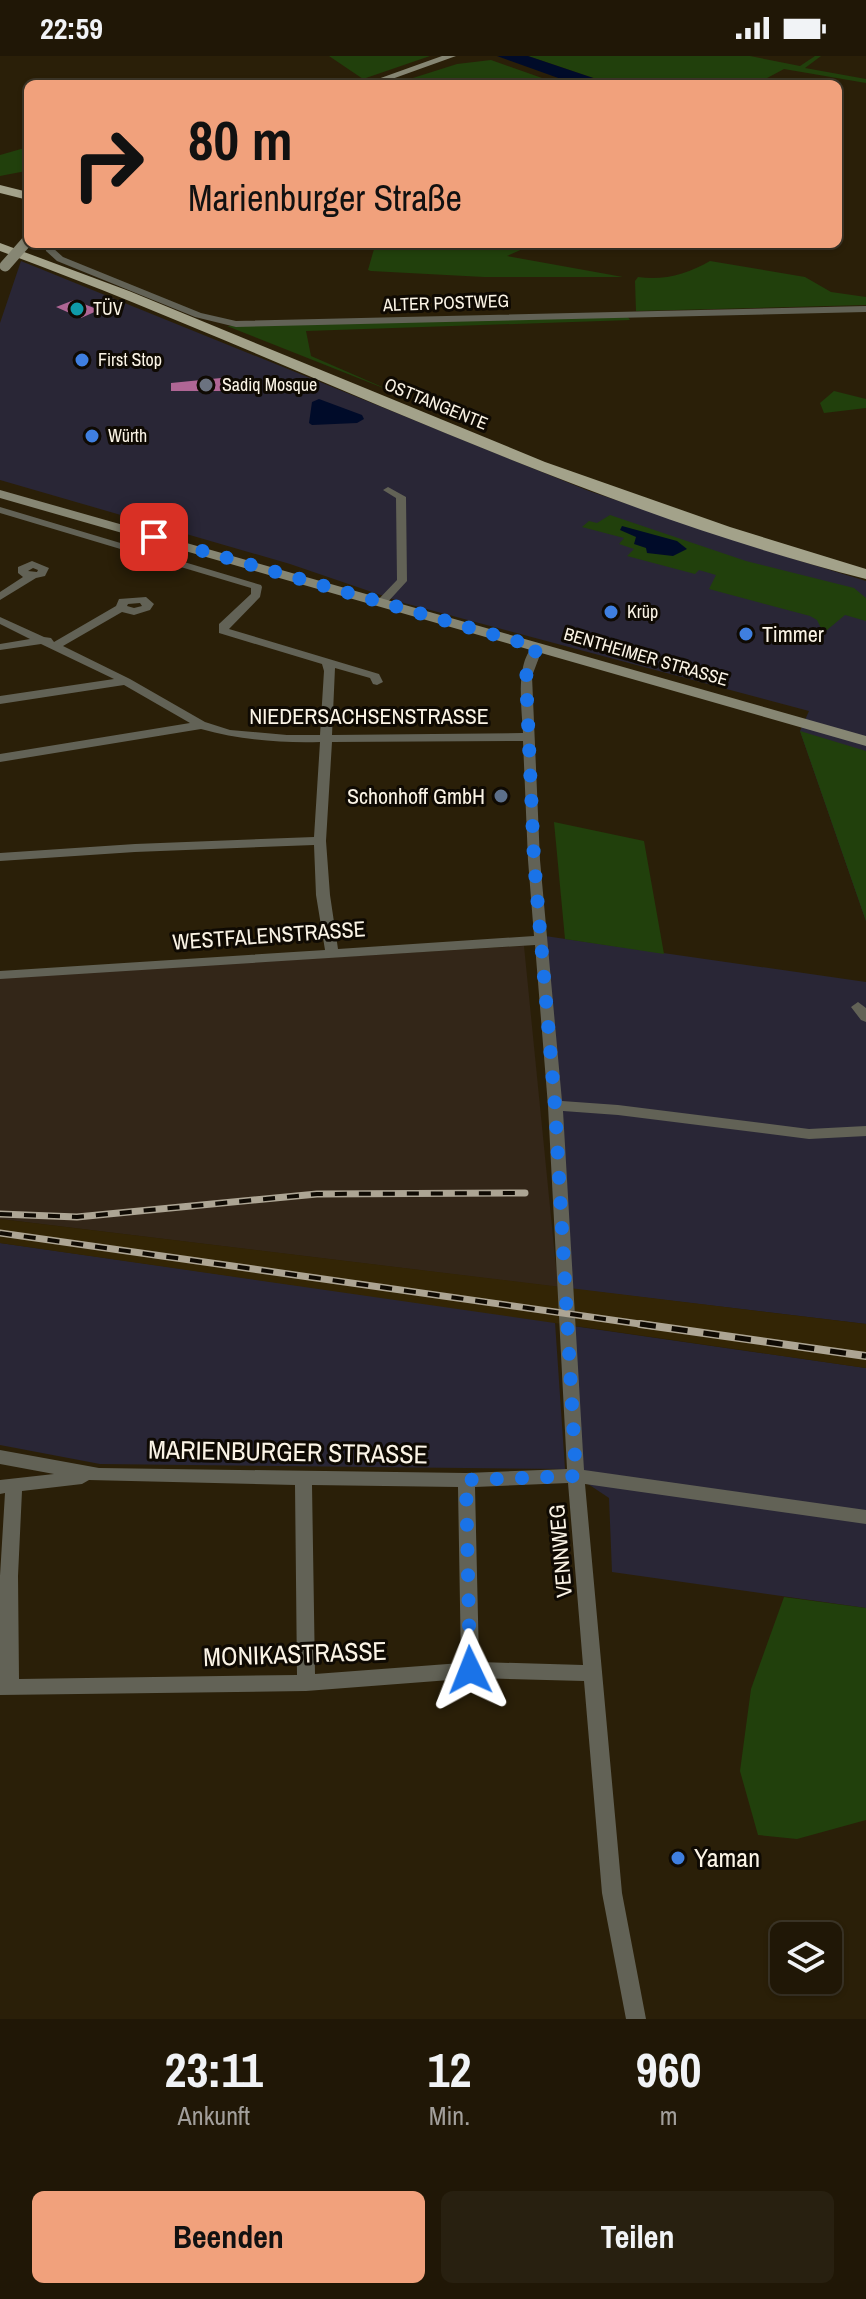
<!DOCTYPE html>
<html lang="de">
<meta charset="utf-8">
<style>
body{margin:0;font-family:"Archivo Narrow",sans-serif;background:#282010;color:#f1f3f6;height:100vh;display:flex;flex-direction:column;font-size:30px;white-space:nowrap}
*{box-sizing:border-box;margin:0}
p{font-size:26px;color:#a29f9b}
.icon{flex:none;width:44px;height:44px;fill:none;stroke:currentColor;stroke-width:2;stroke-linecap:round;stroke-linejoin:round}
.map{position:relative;height:1963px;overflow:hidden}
.side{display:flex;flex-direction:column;background:#201706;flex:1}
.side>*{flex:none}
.top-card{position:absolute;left:24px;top:24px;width:818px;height:168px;border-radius:12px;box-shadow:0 2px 6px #0004,0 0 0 2px #3d3628;background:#f1a17c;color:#111;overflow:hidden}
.controls{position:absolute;left:770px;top:1866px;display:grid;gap:16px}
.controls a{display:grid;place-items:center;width:72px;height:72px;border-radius:12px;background:#201706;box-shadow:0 2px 6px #0004,0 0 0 2px #3d3628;font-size:40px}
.pin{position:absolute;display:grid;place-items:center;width:68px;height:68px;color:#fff;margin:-34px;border-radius:16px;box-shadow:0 4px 12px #0006}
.me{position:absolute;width:88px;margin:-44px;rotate:358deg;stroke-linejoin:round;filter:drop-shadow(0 0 6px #0008)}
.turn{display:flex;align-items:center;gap:28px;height:168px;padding:0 32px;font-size:36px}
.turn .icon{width:104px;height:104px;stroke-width:2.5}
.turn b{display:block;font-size:56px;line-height:68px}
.eta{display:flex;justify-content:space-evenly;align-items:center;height:136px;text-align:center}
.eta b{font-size:48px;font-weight:700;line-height:56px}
.button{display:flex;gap:16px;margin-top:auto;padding:16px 32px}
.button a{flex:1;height:92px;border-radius:12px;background:#f1a17c;color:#111;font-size:32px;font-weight:700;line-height:92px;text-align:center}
.button a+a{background:#282010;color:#f1f3f6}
.status{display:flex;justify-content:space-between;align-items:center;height:56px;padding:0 40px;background:#201706;direction:ltr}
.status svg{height:22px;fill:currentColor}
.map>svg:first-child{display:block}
</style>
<div class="status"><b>22:59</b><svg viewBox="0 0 49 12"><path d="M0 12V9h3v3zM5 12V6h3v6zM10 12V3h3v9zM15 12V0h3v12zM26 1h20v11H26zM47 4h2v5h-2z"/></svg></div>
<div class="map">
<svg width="866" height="1963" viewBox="0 0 866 1963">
<rect width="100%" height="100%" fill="#2a1f08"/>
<!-- commercial -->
<path fill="#292636" d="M21 205 589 435 771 496 866 525V865L800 675 809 655 404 547 290 508 0 424V267Z
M545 880 866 926V1268L564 1232Z
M0 1187 555 1266 565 1413 100 1408 0 1389Z
M566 1269 866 1312V1552L612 1516 609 1442 576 1420Z"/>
<!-- industrial -->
<path fill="#332618" d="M524 890 558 1231 0 1163V921Z"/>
<!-- built -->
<path fill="#332505" d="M0 1163 866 1268V1312L0 1187Z"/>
<!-- green -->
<path fill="#21400c" d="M329 0H430L363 23Z
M528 0H750L800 10 815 0H821L805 12 866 23V27L784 13 758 27 761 28H611Z
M491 4 559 28H394L457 8Z
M28 91V99L23 105 28 111 26 115 0 120V99Z
M370 188H534L507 200 623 221H484L371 215 368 214 374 193Z
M710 205 805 221 831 236 866 241V249L636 255 635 225 638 221C663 225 688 218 710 205Z
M628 261 630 264 306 275 311 300 396 337 227 270Z
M834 335 866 343V352L824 357 820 347Z
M610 459 746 505 854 532 866 542V565L845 559 827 574H822L817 564 810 560 709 533 716 519 699 514 695 518 627 500 634 493 619 488 624 482 582 471 589 465 597 467Z
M800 675 866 695V865Z
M554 766 644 785 664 898 565 883Z
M784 1541 866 1552V1764L797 1783 758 1779 740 1715 751 1633Z"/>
<!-- water -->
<path fill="#000b29" d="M497 0H528L611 28H575Z
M319 343 362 359 364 363 357 367 312 369 309 367 312 346Z
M622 470 677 485 687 493 673 500 647 497 646 492 634 488 636 481 620 474Z"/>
<!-- building -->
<path fill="#af6695" d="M74 244 99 254 81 262 56 251Z
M231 321 229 335H171V327Z"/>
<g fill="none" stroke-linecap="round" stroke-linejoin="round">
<!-- street -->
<path fill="#626256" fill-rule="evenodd" d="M45 188H53V192L63 201 201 257 236 265 866 250V256L236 271 195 261 57 205 46 195Z
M388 431 406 441 407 525 385 549 381 550 375 547 397 524 396 442 383 434Z
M0 451 261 529 262 531 260 541 229 573 379 618 383 626 377 629 373 628 370 622 335 612 332 679 523 677C522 654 514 601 537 588L541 589 543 591 532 620 540 804 562 1045 618 1049 809 1073 866 1070V1080L809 1083 618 1059 563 1055 584 1414 866 1454V1468L585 1428 622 1837 646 1963H626L602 1837 584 1625 476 1622 306 1635 0 1639V1520L5 1437 0 1438V1424L54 1418 0 1408V1394L99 1412 466 1417 567 1413 548 1050 535 889 0 923V915L325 894 316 839 314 789 135 796 0 805V797L135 788 314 781 320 686C279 687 240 684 201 673L0 706V698L190 667 124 629 0 648V640L114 623 41 588 0 594V588L30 583 0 568V561L44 581 51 582 54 586 116 550 119 543 146 541 154 548 150 554 134 559 122 556 63 590 130 623 205 666 230 674 287 679H320L324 615 322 608 219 577V568L251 538V532L0 457ZM140 547 142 550 134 552 127 550 128 548ZM523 685 528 804 534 880 338 893 330 839 326 785 332 686ZM89 1424 295 1429 297 1619 19 1623 18 1520 22 1435 82 1428ZM568 1427 583 1609 479 1606 475 1431ZM312 1429 458 1431 461 1607 315 1618Z
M32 505 49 512 45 520 36 522 0 544V536L23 521 18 517V511ZM33 512 38 514 37 516 28 515Z
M858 946 866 952V966L861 964 851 951Z"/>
<!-- secondary -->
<path fill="#868673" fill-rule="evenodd" d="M442 0H456L378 28H364Z
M0 434 866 680V690L0 442Z"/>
<!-- primary -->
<path fill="#a3a28a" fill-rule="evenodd" d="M0 129 28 136V144L0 137Z
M0 187 129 235 545 406 730 471 866 513V523C566 447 289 301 0 195Z"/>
<defs>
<path id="rail-far1" d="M0 1158 77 1161 317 1138 525 1137
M0 1177 654 1270"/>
<path id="rail" d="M640 1268 866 1300"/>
</defs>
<!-- rail-far1 casing -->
<use href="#rail-far1" stroke="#ada594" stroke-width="7"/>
<!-- rail casing -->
<use href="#rail" stroke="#ada594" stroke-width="8"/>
<!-- rail-far1 -->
<use href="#rail-far1" stroke="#0f0a03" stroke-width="4" stroke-dasharray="12" stroke-linecap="butt"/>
<!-- rail -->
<use href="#rail" stroke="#0f0a03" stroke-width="5" stroke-dasharray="16" stroke-linecap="butt"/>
<!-- secondary-bridge -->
<path stroke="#868673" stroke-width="11" d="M5 210 28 184"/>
</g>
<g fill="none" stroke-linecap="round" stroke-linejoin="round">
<!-- route -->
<path stroke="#1a73e8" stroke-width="14" stroke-dasharray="0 25.2" d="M154 481 537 591 526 620 534 804 555 1050 576 1420 466 1424 470 1614"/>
</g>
<!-- markers -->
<circle fill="#0f9aa8" stroke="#0f0a03" stroke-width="3" cx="77" cy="253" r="8"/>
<g fill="#3f7fe0" stroke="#0f0a03" stroke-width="3">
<circle cx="82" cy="304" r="8"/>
<circle cx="92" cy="380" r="8"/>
<circle cx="611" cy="556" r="8"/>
<circle cx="746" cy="578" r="8"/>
<circle cx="678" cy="1802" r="8"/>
</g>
<circle fill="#6b7280" stroke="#0f0a03" stroke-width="3" cx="206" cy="329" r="8"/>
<circle fill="#5c6f8a" stroke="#0f0a03" stroke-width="3" cx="501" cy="740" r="8"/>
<g text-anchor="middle" stroke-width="6" stroke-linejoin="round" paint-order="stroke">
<!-- far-street labels -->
<g font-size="18" fill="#fbf4e6" stroke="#0f0a03">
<text transform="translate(446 247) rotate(-2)" y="6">ALTER POSTWEG</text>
<text transform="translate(436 348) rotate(22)" y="6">OSTTANGENTE</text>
<text transform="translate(646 601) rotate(16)" y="6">BENTHEIMER STRASSE</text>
</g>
<!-- far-poi labels -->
<g font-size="18" fill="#fbf4e6" stroke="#0f0a03" text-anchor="start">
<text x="93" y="259">TÜV</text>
<text x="98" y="310">First Stop</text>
<text x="222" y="335">Sadiq Mosque</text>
<text x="108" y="386">Würth</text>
<text x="627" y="562">Krüp</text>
</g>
<!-- poi labels -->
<g font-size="22" fill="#fbf4e6" stroke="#0f0a03" text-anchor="start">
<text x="762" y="586">Timmer</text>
<text x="485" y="748" text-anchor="end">Schonhoff GmbH</text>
</g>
<!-- street labels -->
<g font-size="22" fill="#fbf4e6" stroke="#0f0a03">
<text x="369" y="668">NIEDERSACHSENSTRASSE</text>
<text transform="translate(269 879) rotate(-4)" y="8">WESTFALENSTRASSE</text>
<text transform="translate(560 1495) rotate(-95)" y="8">VENNWEG</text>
</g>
<!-- near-street labels -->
<g font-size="26" fill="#fbf4e6" stroke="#0f0a03">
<text transform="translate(288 1396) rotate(1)" y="9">MARIENBURGER STRASSE</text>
<text transform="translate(295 1598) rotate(-2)" y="9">MONIKASTRASSE</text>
</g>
<!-- near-poi labels -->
<g font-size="26" fill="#fbf4e6" stroke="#0f0a03" text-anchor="start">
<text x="694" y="1811">Yaman</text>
</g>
</g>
</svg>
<div class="controls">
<a><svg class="icon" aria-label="layers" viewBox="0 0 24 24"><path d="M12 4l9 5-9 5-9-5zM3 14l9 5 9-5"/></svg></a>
</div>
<div class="pin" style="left:154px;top:481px;background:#d93025"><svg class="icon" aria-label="arrive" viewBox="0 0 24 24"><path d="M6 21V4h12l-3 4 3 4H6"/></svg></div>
<svg class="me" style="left:470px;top:1614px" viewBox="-20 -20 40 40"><path d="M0-17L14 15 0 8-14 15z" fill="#1a73e8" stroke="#fff" stroke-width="4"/></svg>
<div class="top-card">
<div class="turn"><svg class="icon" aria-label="right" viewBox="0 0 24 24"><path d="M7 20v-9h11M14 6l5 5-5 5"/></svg><div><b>80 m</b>Marienburger Straße</div></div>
</div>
</div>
<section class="side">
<div class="eta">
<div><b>23:11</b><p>Ankunft</p></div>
<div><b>12</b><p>Min.</p></div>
<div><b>960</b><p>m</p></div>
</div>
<div class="button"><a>Beenden</a><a>Teilen</a></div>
</section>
